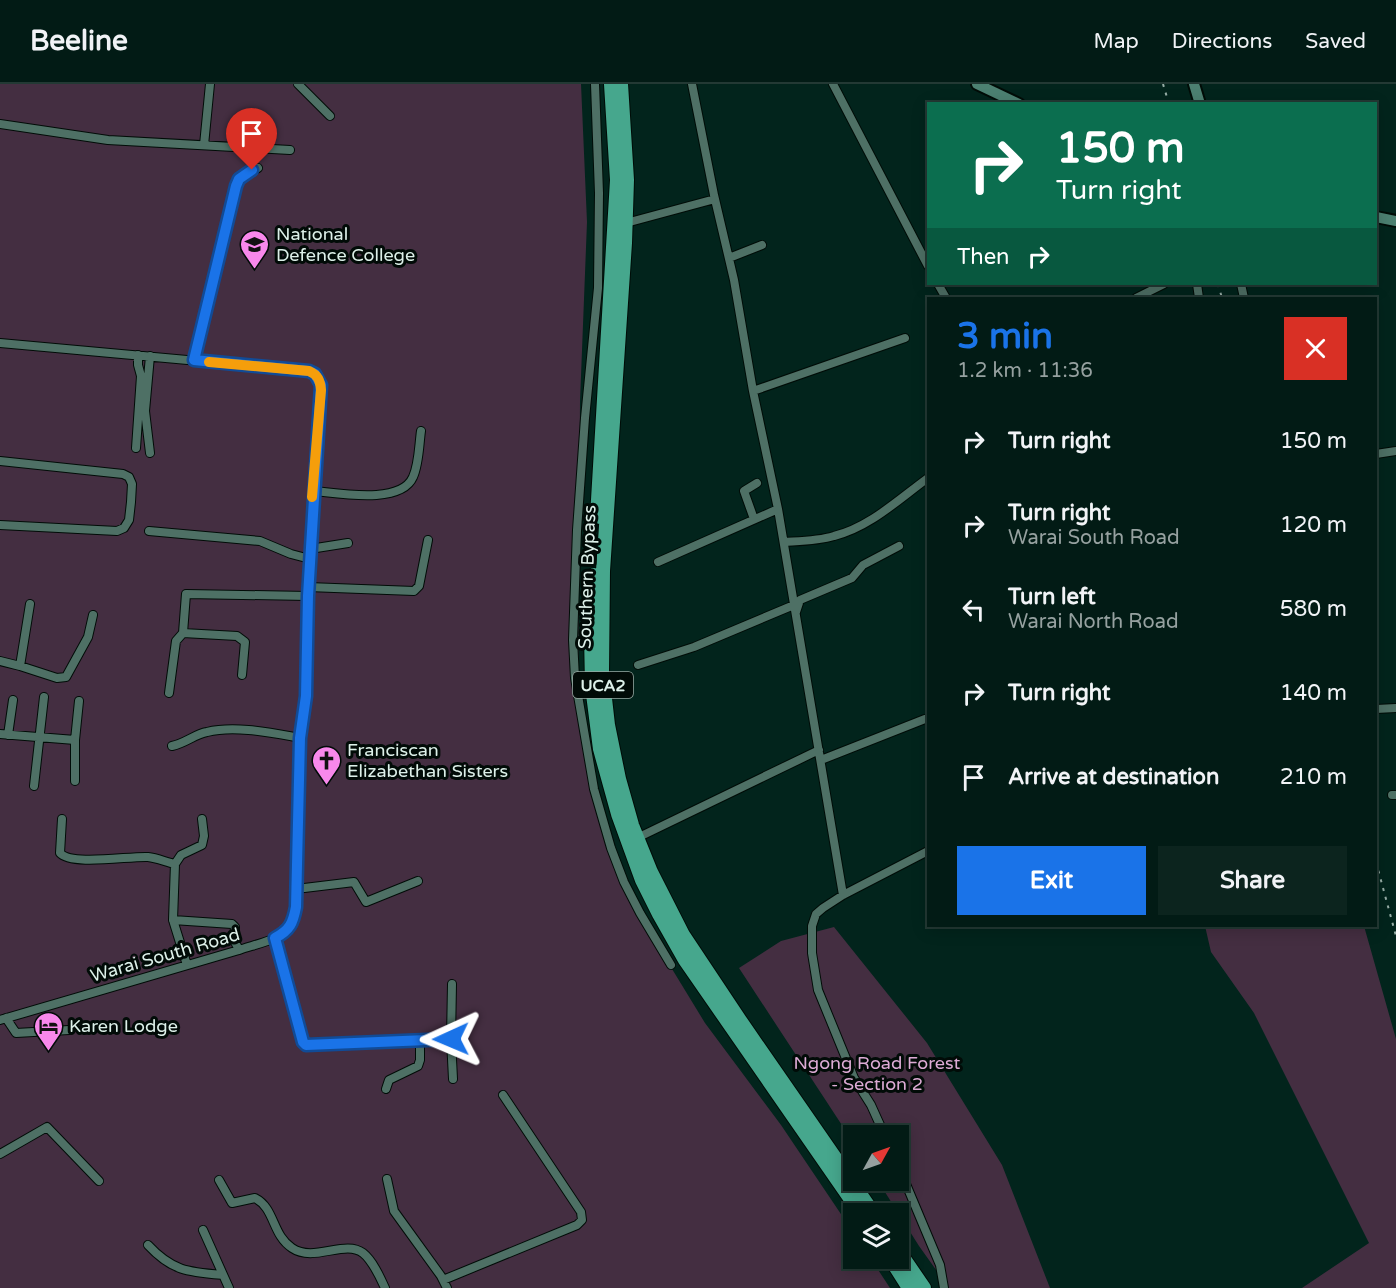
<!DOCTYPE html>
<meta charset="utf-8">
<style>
body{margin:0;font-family:"Varela Round",sans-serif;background:#0c241e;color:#f1f3f6;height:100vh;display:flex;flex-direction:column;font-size:22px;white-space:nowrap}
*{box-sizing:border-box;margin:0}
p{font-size:20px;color:#96a1a0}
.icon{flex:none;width:33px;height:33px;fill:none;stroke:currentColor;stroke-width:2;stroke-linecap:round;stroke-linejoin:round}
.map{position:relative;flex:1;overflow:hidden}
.side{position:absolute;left:927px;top:213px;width:450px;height:630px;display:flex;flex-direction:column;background:#021b15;border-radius:0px;box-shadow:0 3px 15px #0003,0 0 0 2px #233934}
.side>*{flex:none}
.guide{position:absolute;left:927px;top:18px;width:450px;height:183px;border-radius:0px;box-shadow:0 3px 15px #0003,0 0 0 2px #233934;background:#0b6e4f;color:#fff;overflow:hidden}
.needle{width:39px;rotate:50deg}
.fabs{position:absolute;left:843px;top:1041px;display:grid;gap:12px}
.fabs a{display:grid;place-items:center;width:66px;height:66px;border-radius:0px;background:#021b15;box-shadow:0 3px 15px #0003,0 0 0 2px #233934;font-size:30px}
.pin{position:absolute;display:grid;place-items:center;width:51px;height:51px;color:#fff;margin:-62px -26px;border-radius:50% 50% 50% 0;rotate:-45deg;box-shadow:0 0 6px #0007}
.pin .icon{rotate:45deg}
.me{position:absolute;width:66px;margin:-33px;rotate:269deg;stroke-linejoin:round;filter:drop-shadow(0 0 4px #0008)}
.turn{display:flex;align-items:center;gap:21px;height:126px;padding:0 30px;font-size:27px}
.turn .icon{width:78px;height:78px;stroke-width:2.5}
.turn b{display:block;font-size:42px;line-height:51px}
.then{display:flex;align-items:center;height:57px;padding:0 30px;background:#0003;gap:12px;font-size:22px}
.round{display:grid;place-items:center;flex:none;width:63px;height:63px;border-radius:0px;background:#0c241e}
.overview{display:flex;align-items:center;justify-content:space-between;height:102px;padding:0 30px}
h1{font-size:36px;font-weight:700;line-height:45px;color:#1a73e8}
.cta{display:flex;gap:12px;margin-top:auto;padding:12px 30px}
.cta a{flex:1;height:69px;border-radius:0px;background:#1a73e8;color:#fff;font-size:24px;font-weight:700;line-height:69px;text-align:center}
.cta a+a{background:#0c241e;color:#f1f3f6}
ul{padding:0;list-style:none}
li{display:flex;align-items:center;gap:18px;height:84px;padding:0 30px}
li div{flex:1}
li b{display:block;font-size:22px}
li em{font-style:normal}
header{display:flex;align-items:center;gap:36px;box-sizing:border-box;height:84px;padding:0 30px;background:#021b15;border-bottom:2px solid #233934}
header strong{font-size:28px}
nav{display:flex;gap:33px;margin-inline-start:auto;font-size:21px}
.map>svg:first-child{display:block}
</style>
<header>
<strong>Beeline</strong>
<nav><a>Map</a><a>Directions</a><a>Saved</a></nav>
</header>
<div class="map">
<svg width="1396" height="1204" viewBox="0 0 1396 1204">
<rect width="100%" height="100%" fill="#02241c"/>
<!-- green -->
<path fill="#442e41" d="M0 0H581L587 138 580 318 578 621 591 704 618 786 669 880 705 939 781 1041 853 1148 854 1174 871 1175 890 1204H0Z
M1205 842H1364L1396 955V1204H1302L1369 1159 1254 929 1211 868Z
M834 843 927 959 1002 1081 1050 1204H949L919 1162 878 1097 898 1096V1052H854L853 1058 739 884 781 857Z"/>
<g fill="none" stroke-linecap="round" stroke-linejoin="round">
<defs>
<path id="street" d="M298 0 330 32
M595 0 599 109 598 204 585 334 577 446 573 556 575 594 594 705 611 764 624 798 640 829 671 881
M692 0 714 111 734 196 753 307 778 425 843 811
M833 0 928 182
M0 40 108 56 290 66
M204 61 210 0
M626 139 715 115
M729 174 762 161
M938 200 946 214
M1197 200 1199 214
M1241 200 1244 214
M1136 214 1164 200
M0 259 309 287C318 291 320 296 321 306L313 407 308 512 306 613 301 654 296 823C295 829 294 836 292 842 285 855 252 861 239 866L0 936
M150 272 145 327 150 369
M194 276 236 102 243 92 258 84
M753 307 905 254
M136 364 141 292 138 281V271
M1376 370 1396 367
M0 377 123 390 129 393 132 400 131 418 129 436 124 444 117 447 0 441
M313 407C338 409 401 421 413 393 419 380 419 361 421 347
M754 435 744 407 757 399
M149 447 260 457 291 470 310 475
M784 458C801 457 818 457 834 452 870 443 899 415 928 394
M310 465 348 459
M658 478 778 425
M308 503 414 507 419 502 428 456
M796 528 800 516 852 494 863 481 899 462
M183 549 237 552 245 558 242 591
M0 577 20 582 30 520
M638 581 694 563 794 521
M20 582 57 594 66 593 88 553 93 531
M169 609 176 557 183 549 186 510 308 512
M1376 625 1396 624
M0 650 75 656
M8 651 13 616
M172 662C186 659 195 650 207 648 235 641 272 649 301 654
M821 676 925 635
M75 697V656L79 617
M34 702 44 613
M1392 711H1396
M62 735 60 769C71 782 129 772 148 773 157 774 166 778 175 780
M637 754 819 666
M296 805 354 798 366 818 418 797
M173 836 232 840 235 843 234 856 239 866
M275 854 305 960 451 955
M187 881 173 836 175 780 181 771 202 761 204 752 202 735
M452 900 451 955 453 995
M6 934 16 949 69 946
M386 1005 389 996 418 982 420 976V955
M885 1052 871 1021 854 994 818 906 812 869V842L816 830 823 824 843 811 928 767
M0 1070 47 1043 99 1097
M898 1081 940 1181 944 1204
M387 1095 394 1127 441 1192 447 1204
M219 1096 232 1119 255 1114C275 1124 272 1151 292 1164 314 1179 345 1155 363 1169 373 1177 380 1193 385 1204
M203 1146 229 1204
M148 1161C172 1187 188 1188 223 1191
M443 1196 577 1141 582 1136 581 1128 503 1011"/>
<path id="secondary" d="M977 0 1019 20
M1194 0 1200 20
M1376 133 1396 137"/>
<path id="highway" d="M621 0 627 96 625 159 603 487 602 588 608 641 619 695 632 741 651 788 683 851 741 938 874 1130
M597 433 617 96 611 0
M594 491 591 549 592 602 600 665 618 730 642 796 659 830 685 876 861 1130
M898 1166 924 1204
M890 1174 909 1204"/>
</defs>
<!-- street casing -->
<use href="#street" stroke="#000c07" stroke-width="10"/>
<!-- secondary casing -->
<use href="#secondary" stroke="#000c07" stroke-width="14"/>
<!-- highway casing -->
<use href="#highway" stroke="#000c07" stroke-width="16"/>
<!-- street -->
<use href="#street" stroke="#4e7065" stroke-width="8"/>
<!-- secondary -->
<use href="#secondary" stroke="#4c8071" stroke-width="10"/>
<!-- highway -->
<use href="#highway" stroke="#46a78d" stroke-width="14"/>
<!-- rail -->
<path stroke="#97aea7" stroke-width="2" stroke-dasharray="3 6" stroke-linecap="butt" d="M1163 0 1169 20
M1218 200 1222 214
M1376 778 1396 852"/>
</g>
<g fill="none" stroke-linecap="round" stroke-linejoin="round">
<defs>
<path id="route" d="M252 86 239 95 236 102 194 276 309 287 315 290 321 301 308 512 306 612 300 654 296 823C293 839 290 846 275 854L303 958 306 961 451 955"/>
</defs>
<!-- route casing -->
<use href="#route" stroke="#114b97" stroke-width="15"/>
<!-- route -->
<use href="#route" stroke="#1a73e8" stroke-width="10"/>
<!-- slow -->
<path stroke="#f59e0b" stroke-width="10" d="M209 278 309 287C318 291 320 296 321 306L312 413"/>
</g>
<!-- icons -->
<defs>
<symbol id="university-pin" viewBox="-11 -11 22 30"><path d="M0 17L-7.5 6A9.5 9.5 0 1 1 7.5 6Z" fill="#f888eb" stroke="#010b07"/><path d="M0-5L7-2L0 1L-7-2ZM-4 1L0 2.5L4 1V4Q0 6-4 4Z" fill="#111"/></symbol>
<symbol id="church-pin" viewBox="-11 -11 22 30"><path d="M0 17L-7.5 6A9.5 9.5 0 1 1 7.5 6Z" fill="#f888eb" stroke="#010b07"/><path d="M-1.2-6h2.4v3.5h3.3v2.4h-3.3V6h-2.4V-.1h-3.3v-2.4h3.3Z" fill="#111"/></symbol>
<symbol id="hotel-pin" viewBox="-11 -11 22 30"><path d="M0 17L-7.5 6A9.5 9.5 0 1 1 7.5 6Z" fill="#f888eb" stroke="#010b07"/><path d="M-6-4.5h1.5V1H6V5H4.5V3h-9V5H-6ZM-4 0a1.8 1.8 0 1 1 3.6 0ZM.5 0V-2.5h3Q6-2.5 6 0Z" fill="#111"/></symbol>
</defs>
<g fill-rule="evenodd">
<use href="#university-pin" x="238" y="144" width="33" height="45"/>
<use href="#church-pin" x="310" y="660" width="33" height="45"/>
<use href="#hotel-pin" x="32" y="926" width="33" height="45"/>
</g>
<g text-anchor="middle" stroke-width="6" stroke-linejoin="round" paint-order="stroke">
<!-- shield labels -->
<rect fill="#010b07" stroke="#9baba5" stroke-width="1.5" x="573" y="588" width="60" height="26" rx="4.5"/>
<g font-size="16" font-weight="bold" fill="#ddf0e9">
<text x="603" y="607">UCA2</text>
</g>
<!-- poi labels -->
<g font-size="18" fill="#ddf0e9" stroke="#010b07" text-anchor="start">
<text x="276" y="156">National<tspan x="276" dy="21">Defence College</tspan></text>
<text x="347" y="672">Franciscan<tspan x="347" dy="21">Elizabethan Sisters</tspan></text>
<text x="69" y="948">Karen Lodge</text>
</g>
<!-- street labels -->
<g font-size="18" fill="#ddf0e9" stroke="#010b07">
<text transform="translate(587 493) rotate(-88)" y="6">Southern Bypass</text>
<text transform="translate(165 871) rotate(-16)" y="6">Warai South Road</text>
</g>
<!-- park labels -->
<g font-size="18" fill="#ddabd5" stroke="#010b07">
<text x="877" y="985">Ngong Road Forest<tspan x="877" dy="21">- Section 2</tspan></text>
</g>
</g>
</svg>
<div class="fabs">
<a><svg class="needle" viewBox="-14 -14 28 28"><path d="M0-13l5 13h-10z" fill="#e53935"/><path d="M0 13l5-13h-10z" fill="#96a1a0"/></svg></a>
<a><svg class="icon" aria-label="layers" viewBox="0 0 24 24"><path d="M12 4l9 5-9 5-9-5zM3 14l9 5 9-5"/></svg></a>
</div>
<div class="pin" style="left:252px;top:86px;background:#d93025"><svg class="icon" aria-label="arrive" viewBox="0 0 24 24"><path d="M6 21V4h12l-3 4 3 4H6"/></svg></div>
<svg class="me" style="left:451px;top:955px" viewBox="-20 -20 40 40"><path d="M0-17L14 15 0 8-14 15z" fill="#1a73e8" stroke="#fff" stroke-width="4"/></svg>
<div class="guide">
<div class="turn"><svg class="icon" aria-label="right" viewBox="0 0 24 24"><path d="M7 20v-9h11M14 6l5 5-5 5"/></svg><div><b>150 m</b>Turn right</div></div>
<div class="then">Then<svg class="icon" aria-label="right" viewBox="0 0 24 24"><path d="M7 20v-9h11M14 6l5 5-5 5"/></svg></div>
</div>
<section class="side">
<div class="overview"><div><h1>3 min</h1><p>1.2 km · 11:36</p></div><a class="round" style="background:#d93025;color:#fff"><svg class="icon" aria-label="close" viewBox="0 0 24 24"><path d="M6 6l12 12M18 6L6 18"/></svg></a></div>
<ul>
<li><svg class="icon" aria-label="right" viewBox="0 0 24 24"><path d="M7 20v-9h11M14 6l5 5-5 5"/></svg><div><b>Turn right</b></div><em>150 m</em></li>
<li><svg class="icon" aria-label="right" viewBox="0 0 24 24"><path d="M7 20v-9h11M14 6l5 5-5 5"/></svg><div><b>Turn right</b><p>Warai South Road</p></div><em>120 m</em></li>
<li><svg class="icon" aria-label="left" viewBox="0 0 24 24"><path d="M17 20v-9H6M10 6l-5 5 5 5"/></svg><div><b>Turn left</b><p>Warai North Road</p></div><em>580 m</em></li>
<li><svg class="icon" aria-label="right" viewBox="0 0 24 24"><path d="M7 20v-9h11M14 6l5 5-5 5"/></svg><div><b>Turn right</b></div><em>140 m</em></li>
<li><svg class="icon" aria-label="arrive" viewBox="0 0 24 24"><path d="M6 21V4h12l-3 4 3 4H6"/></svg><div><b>Arrive at destination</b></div><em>210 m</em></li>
</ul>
<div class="cta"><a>Exit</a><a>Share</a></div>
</section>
</div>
